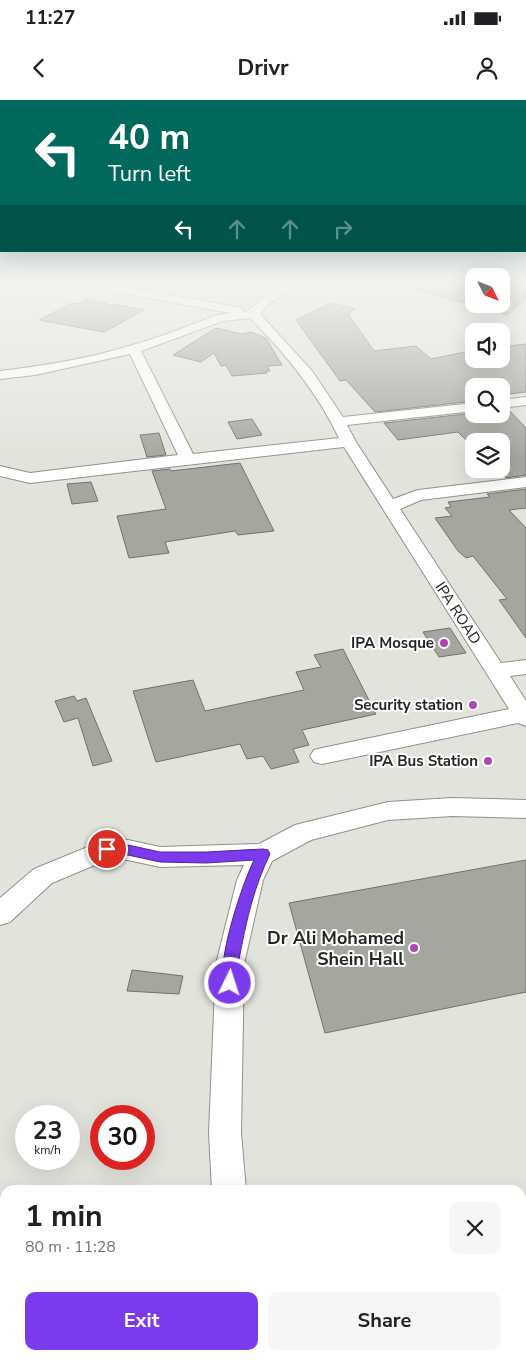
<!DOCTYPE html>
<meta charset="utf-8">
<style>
body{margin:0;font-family:"Nunito Sans",sans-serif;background:#f6f6f6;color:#202124;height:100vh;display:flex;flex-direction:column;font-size:19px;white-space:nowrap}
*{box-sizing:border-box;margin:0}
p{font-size:16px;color:#757577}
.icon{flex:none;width:28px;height:28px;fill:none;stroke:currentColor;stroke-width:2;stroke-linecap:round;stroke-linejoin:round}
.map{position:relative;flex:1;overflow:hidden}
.side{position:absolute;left:0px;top:1085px;width:526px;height:175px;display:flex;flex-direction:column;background:#fff;border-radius:15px 15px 0 0;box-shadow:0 5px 20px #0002}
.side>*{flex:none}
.hud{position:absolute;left:0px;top:0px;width:526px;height:152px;box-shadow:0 5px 20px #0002;background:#00695c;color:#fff;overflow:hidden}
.needle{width:32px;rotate:132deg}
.controls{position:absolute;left:465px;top:168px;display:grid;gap:10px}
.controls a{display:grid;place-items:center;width:45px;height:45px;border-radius:10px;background:#fff;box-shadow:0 5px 20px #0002;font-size:25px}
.speed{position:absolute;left:15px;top:1005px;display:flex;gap:10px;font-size:25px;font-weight:700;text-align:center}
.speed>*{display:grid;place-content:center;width:65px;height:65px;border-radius:50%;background:#fff;box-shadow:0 5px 20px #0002;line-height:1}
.speed small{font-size:12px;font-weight:400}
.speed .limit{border:8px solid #d22;background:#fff;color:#111}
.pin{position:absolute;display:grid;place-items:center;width:42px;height:42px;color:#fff;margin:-21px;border:2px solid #fff;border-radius:50%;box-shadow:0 1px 5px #0007}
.me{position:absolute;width:55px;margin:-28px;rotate:4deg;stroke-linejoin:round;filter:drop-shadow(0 0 4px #0008)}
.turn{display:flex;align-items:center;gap:18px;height:105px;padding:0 25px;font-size:22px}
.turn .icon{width:65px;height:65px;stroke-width:2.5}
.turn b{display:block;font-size:35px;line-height:42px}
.lanes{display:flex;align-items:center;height:48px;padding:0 25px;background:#0003;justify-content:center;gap:25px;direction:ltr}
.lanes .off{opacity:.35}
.round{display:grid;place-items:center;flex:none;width:52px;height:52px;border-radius:10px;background:#f6f6f6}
.overview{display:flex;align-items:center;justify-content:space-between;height:85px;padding:0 25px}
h1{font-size:30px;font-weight:700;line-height:38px}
.action{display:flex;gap:10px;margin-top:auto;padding:10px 25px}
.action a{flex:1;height:58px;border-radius:10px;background:#7c3aed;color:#fff;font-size:20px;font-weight:700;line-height:58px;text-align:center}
.action a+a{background:#f6f6f6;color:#202124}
.status{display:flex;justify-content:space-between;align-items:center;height:35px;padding:0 25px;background:#fff;direction:ltr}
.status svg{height:14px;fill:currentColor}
header{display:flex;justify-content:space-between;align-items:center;height:65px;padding:0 25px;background:#fff;font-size:22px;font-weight:700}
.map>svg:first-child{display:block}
</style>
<div class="status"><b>11:27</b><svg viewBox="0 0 49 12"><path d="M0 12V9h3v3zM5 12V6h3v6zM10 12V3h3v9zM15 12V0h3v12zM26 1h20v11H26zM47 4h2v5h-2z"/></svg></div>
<header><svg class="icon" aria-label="back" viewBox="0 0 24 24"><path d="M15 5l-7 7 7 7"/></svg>Drivr<svg class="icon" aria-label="person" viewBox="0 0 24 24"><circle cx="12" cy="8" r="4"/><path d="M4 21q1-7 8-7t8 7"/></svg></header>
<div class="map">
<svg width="526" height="1260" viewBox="0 0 526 1260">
<rect width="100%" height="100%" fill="#e2e4dc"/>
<!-- building -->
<path fill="#a5a79f" stroke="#71726b" d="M418 184H474V204H501V184H526V199L507 215 417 190Z
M87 199 111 205 114 204 144 210 104 232 39 220 72 203 78 204Z
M331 203 355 209 348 214 374 251 416 246 431 259 474 250V259H501V247L526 244V292L501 295V286H474V301L375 312 346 280 340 281 296 220Z
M216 228 242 234 251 232 266 238 282 265 267 266 270 271H266L267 273 232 276 226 265 221 266 214 253 201 262 173 255Z
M508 309 526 328V375L506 378 496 369H501V341H474V348L458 332 398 340 384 323 474 313 501 314V310Z
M252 319 262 335 237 339 228 322Z
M159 333 166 355 147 357 140 335Z
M240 363 274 431 238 435 235 431 165 442 169 453 129 458 117 416 166 409 152 371 170 369 171 371Z
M91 382 98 401 72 404 67 384Z
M526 389V408L509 410 526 428V538L499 500 507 499 473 456 466 458 458 451 435 418 452 416 445 408 451 407 448 402 490 397 487 394Z
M450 528 466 553 439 557 423 532Z
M343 549 376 614 302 630 309 645 293 649 299 662 271 669 263 656 247 659 240 644 156 662 133 591 193 580 205 611 304 590 296 572 321 567 314 555Z
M74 596 77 601 86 598 112 661 93 666 78 618 64 622 55 601Z
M526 760V892L325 933 289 803Z
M132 870 183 876 179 894 127 891Z"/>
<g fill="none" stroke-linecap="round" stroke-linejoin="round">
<defs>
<path id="street" d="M83 184H108L238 207 242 208 244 212C252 210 256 203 262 198 274 189 288 184 303 184L271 202 260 214 312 271 343 317 474 303V311L347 325 356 342 393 399 418 390 526 377V387L421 400 400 409 501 563 526 560V574L510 576 526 601V626L518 623 322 664 314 662 310 656 314 650 322 648 509 609 344 347 30 383 0 376V366L30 373 178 355 130 254 35 275 0 279V271C43 266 87 259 129 246 159 238 188 226 217 215L230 213 89 187ZM250 218C286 254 317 292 339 338L193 354 141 251 223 221Z
M526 297V305L501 308V300Z
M452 698 526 700V718L452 716 388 720 311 740 272 761 263 780 244 864 241 1033 246 1090H212L209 1033 216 864 237 780 244 765 160 767 128 760 109 759 52 783 10 822 0 825V798L34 769 107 739 128 740 160 747 259 744 295 725 388 702Z
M223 1255H261V1260H223Z"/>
</defs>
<!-- street casing -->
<use href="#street" stroke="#8f918a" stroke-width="2"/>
<!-- street -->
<use href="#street" fill="#fff" fill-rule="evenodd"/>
</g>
<!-- sky -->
<linearGradient id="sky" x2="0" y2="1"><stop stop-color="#8db4b5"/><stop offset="0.51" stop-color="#f2f3ef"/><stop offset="1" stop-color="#f2f3ef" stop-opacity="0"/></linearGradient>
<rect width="526" height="360" fill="url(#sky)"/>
<!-- route -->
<path fill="#7c3aed" stroke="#51269a" d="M107 744 128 745 160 752H206L263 749 268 750 270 754C254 787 247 818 240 854 238 864 239 878 235 888L230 890 225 888C214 866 243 782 254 760L206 763 160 762 128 755 102 753 101 749 102 746Z"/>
<!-- markers -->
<g fill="#ad49ae" stroke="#fff" stroke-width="2">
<circle cx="444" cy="543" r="5"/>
<circle cx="473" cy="605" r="5"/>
<circle cx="488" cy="661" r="5"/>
<circle cx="414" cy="848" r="5"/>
</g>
<g text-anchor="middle" stroke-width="4" stroke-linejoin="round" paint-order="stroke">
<!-- street labels -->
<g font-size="15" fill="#252623" stroke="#fff">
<text transform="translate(458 513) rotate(57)" y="5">IPA ROAD</text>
</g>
<!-- poi labels -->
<g font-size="15" font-weight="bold" fill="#252623" stroke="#fff" text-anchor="end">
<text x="434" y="548">IPA Mosque</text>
<text x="463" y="610">Security station</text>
<text x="478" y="666">IPA Bus Station</text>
</g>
<!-- near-poi labels -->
<g font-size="18" font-weight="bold" fill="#252623" stroke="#fff" text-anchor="end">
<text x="404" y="844">Dr Ali Mohamed<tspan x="404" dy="21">Shein Hall</tspan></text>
</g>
</g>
</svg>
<div class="controls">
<a><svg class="needle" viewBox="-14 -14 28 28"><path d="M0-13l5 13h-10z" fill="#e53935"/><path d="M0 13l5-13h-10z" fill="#757577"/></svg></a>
<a><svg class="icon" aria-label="sound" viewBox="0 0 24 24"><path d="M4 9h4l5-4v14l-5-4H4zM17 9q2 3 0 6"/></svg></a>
<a><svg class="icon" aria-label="search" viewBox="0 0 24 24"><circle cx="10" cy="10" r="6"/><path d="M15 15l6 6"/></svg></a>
<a><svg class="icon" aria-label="layers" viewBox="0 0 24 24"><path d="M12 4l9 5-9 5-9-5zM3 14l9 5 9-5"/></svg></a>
</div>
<div class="speed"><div>23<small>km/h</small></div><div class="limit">30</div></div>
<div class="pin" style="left:107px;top:749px;background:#d93025"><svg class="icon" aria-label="arrive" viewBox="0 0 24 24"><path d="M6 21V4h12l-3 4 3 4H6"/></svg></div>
<svg class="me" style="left:230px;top:883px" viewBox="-20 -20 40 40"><circle r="17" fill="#7c3aed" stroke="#fff" stroke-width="3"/><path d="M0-11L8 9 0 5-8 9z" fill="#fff"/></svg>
<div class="hud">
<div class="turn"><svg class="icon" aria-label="left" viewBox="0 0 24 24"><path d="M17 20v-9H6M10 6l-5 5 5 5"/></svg><div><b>40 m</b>Turn left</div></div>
<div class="lanes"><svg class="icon" aria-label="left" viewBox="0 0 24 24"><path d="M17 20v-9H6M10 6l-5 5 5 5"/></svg><svg class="icon off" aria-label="ahead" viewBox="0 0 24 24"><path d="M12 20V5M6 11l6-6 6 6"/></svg><svg class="icon off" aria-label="ahead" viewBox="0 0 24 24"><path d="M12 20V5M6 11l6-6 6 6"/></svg><svg class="icon off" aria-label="right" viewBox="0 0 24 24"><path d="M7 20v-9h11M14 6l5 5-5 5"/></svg></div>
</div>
<section class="side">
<div class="overview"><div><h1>1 min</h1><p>80 m · 11:28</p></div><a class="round"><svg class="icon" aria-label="close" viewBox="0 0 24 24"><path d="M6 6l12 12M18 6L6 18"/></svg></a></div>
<div class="action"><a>Exit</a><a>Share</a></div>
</section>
</div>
